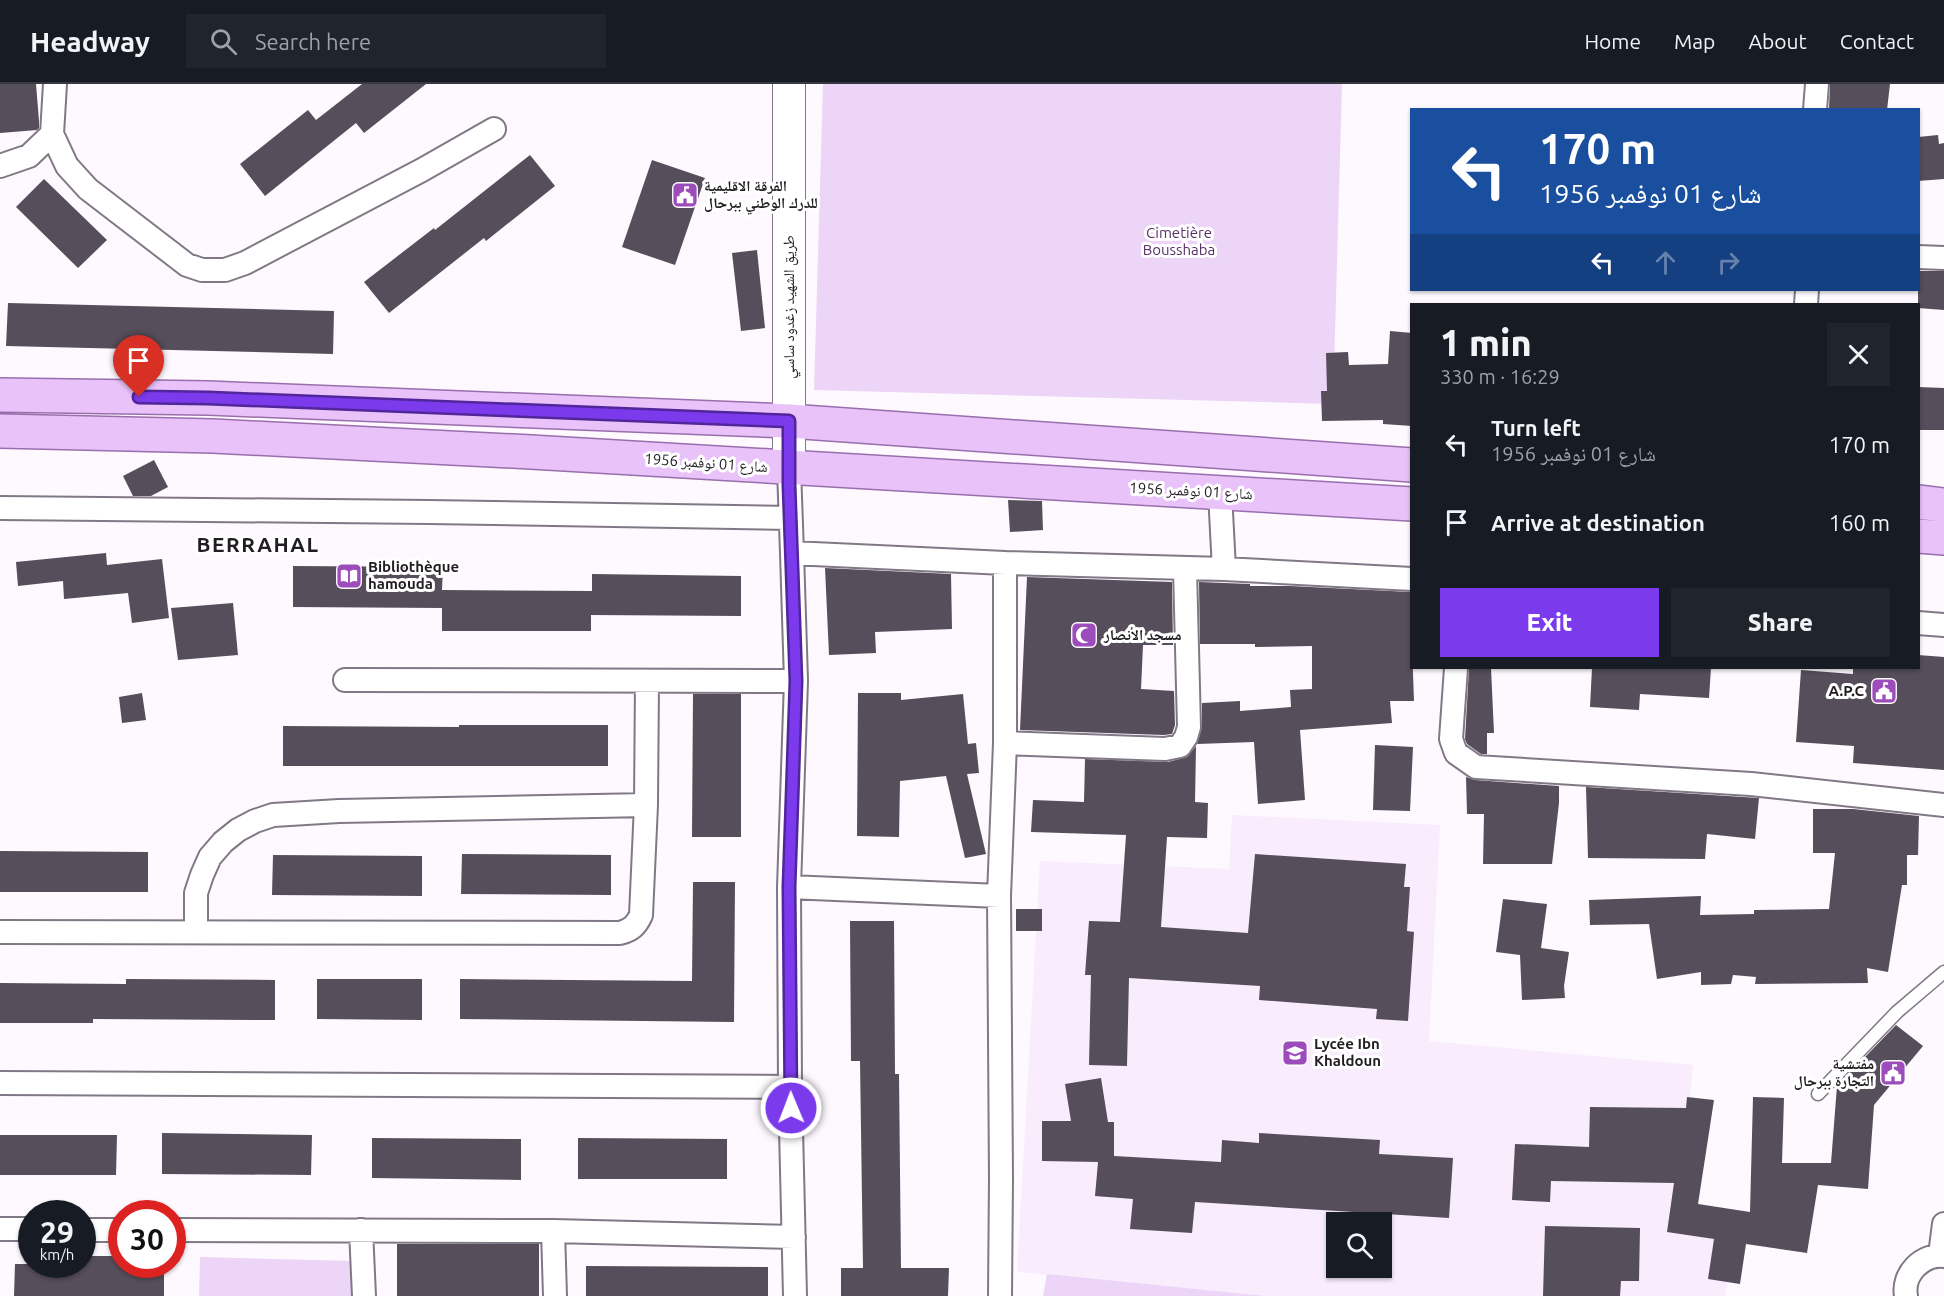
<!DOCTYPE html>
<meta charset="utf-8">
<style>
body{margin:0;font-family:Ubuntu,"Noto Naskh Arabic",sans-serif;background:#20242c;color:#f1f3f6;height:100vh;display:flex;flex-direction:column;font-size:22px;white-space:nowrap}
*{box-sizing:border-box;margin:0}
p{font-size:20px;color:#9ea1a6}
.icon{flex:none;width:33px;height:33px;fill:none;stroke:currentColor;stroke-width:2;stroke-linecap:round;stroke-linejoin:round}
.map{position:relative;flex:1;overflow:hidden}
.drawer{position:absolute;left:1410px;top:219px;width:510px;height:366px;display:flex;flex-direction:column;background:#171b24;border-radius:0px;box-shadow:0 2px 4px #0004}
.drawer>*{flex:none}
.banner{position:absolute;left:1410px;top:24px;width:510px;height:183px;border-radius:0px;box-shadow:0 2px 4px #0004;background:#1a4fa0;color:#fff;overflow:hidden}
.controls{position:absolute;left:1326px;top:1128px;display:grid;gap:12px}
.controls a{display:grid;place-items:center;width:66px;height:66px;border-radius:0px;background:#171b24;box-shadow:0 2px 4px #0004;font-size:30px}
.speed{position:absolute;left:18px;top:1116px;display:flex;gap:12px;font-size:30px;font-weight:700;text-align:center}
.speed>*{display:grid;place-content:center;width:78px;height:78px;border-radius:50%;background:#171b24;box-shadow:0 2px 4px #0004;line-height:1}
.speed small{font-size:15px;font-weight:400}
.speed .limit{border:9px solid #d22;background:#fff;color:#111}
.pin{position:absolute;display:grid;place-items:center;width:51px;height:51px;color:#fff;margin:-62px -26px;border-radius:50% 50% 50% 0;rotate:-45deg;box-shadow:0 0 6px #0007}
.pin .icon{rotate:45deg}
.me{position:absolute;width:66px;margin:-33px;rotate:359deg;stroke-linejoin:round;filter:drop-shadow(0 0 4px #0008)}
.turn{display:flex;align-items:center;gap:21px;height:126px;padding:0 30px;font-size:27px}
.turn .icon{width:78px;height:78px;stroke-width:2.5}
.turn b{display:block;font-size:42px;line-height:51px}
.lanes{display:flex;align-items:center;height:57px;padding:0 30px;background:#0003;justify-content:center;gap:30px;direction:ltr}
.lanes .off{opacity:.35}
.round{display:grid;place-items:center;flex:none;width:63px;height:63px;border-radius:0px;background:#20242c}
.head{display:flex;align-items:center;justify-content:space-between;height:102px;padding:0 30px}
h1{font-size:36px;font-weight:800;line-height:45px}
.action{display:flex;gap:12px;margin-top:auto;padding:12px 30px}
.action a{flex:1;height:69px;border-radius:0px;background:#7c3aed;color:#fff;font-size:24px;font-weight:800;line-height:69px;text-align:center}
.action a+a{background:#20242c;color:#f1f3f6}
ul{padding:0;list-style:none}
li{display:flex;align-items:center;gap:18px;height:78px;padding:0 30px}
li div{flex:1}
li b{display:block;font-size:22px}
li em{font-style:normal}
header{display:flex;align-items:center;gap:36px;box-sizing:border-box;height:84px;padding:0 30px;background:#171b24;border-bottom:2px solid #363941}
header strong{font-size:28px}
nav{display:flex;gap:33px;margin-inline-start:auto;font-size:21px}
.search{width:420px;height:54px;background:#20242c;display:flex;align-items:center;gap:15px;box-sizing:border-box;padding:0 21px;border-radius:0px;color:#9ea1a6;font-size:22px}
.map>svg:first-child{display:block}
</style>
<header>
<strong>Headway</strong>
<div class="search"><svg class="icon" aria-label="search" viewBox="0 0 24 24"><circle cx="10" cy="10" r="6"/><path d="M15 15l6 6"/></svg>Search here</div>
<nav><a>Home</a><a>Map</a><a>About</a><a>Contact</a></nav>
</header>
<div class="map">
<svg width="1944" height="1212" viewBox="0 0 1944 1212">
<rect width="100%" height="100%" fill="#fdf9ff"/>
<!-- built -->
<path fill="#f8ecfd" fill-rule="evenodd" d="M1232 731 1440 741 1429 957 1693 981 1678 1140 1736 1154 1725 1212H1265L1017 1188 1040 777 1229 785ZM1336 1138H1382V1184H1336Z"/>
<!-- green -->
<path fill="#ecd5f6" d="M823 0H1342L1333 320 814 306Z
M200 1173 353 1177 352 1212H199Z
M1047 1190 1265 1212H1043Z"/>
<!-- building -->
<path fill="#564e5a" d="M0 0H36L39 37V44L37 46 0 49Z
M362 0H426L364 49 356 39 265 112 240 80 308 26 316 36Z
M1830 0H1890L1887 26H1829Z
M1938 51 1939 60 1944 59V95L1918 97V53Z
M530 71 555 102 486 157 484 154 389 229 364 198 434 144 435 146Z
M652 76 705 94 675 181 622 163Z
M44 95 107 156 78 184 16 123Z
M757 166 765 244 741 247 732 169Z
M1918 187H1944V226L1918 224Z
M8 219 334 227 333 270 6 262Z
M1390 247 1412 249V342L1383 340V336L1322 337 1321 307H1327L1326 269 1348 268 1349 281 1388 280Z
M1918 303 1944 304V346H1918Z
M154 376 168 403 151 412H133L123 392Z
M1008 416 1042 417 1043 446 1010 448Z
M106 469 107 481 162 475 169 534 132 539 128 509 64 515 63 497 18 502 16 478Z
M293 482 443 483 442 506 592 507V490L741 492V532L591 531V547H442V524L293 523Z
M825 484 951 490 952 545 875 548 876 569 829 571Z
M1027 493 1172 498 1173 561H1143L1141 605 1174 607 1175 641 1172 650 1164 651 1020 646Z
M1199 498 1250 500V502H1290L1410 508 1414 617H1390L1392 639 1300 646 1305 716 1258 720 1254 658 1197 660 1202 643V619L1240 617V627L1291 623 1290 606 1312 605V562L1255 563V560H1200Z
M233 519 238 571 178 576 171 524Z
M1918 571 1944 573V686L1853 679 1854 662 1796 658 1801 586 1853 590V584H1918Z
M1469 584H1491L1494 649H1487V670H1481L1467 660 1465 655Z
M1592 584H1711L1709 614 1640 610 1639 626 1590 623Z
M142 609 146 636 122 639 119 613Z
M858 609H901V616L963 610 968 660 976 659 979 689 967 690 986 770 965 774 946 692 900 697 899 753 857 752Z
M693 610H741V753H692Z
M459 641H608V682H283V642L459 643Z
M1375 661 1413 663 1410 727 1373 726Z
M1196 662 1195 718 1208 719 1207 754 1167 753 1161 843 1248 849 1255 770 1406 780 1404 803H1410L1407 847 1414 848 1408 937 1376 935 1377 925 1259 916 1260 902 1129 894 1127 982 1089 981 1091 891H1085L1089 837 1120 838 1126 751 1031 748 1033 716 1084 718 1085 675 1168 678 1187 673Z
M1466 693 1475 696 1559 702V719L1552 780H1483L1484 730H1467Z
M1586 703 1759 714 1755 755 1707 750 1705 775 1588 774Z
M1813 725H1853L1919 732 1918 771H1907V801H1902L1888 888 1867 884 1868 899 1755 900 1756 893 1733 891 1731 900 1701 901V888L1657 895 1649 840 1590 841 1589 816 1701 812 1700 831 1754 830V826L1829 825 1835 769H1813Z
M0 767 148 768V808H0Z
M462 770 611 771V811L461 810Z
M273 771 422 772V812L272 811Z
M693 798H735L734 938 460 935V895L692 897Z
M1503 815 1547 820 1541 864 1569 868 1564 902 1565 914 1522 916 1520 871 1496 868Z
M1016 825H1042V847H1016Z
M850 837H894L895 990H899L901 1184H949L948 1212H841V1184H863L860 977H851Z
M126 895 275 896V936L93 935V939H0V899L126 900Z
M317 895H422V936L317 935Z
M1896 941 1923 962 1874 1021 1868 1105 1818 1101 1807 1169 1746 1160 1740 1200 1708 1195 1714 1155 1667 1148 1674 1099 1551 1097 1550 1118 1512 1116 1515 1060 1589 1063 1590 1023 1686 1024 1687 1013 1714 1016 1698 1120 1750 1128 1753 1013 1784 1014 1782 1079H1831L1837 1002Z
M1101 994 1108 1038H1114V1072L1221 1078 1222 1056 1259 1059V1049L1380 1056 1379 1070 1453 1074 1449 1134 1195 1118 1192 1149 1130 1145 1133 1115 1095 1112 1098 1078 1042 1077V1037H1071L1065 1000Z
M162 1049 312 1051 311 1091 162 1090Z
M0 1051H117L116 1091H0Z
M372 1054 521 1055V1096L372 1094Z
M578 1054 727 1055V1095H578Z
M1545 1142 1640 1144 1639 1197H1621L1620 1212H1543Z
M397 1160H539V1212H397Z
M82 1172H122V1180H164V1212H14L15 1180H82Z
M586 1182 768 1183V1212H586Z"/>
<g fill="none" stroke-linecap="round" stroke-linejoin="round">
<defs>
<path id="lane" d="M1818 1010 1897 928 1944 888"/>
<path id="street" d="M55 0 52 50 67 82 88 105 187 181 202 186H225L245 179 422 86 494 45
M1815 26 1817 0
M0 82 29 72 52 50
M1918 173 1944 174
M1806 220 1807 206
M789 385 792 469 1005 479
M1220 409 1224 485
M0 424 429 428 790 434
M792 469 796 597 789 803 790 1003 795 1212
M1918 539 1944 541
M1456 584 1451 655 1456 669 1476 683 1751 700 1944 721
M345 596 796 597
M1005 659 1165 665 1180 662 1186 653 1189 643 1185 485
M789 803 999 812
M196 847V809L202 791 210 773 223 758 238 746 255 737 273 731 339 727 646 721
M0 848 620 849C631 846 636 842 641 831L646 721 647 597
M0 999 790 1003
M0 1145H32
M82 1146H122
M172 1146 553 1147 794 1153
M361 1146 364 1212
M553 1147 555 1212
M1940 1171 1944 1140
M1000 1212 1001 1094 999 812 1005 659V479L1224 485 1412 495
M1906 1212C1902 1190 1922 1170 1944 1172"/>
<path id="secondary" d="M789 385V0"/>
<path id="primary" d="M0 311 208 314 789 337 1412 381
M0 347 213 352 531 368 1412 420
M1918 418 1944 421
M1918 452 1944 454"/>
</defs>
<!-- lane casing -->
<use href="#lane" stroke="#817885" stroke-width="15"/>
<!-- street casing -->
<use href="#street" stroke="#817885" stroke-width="26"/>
<!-- secondary casing -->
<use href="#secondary" stroke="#817885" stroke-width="34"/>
<!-- primary casing -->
<use href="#primary" stroke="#9a6eac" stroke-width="36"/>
<!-- lane -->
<use href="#lane" stroke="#fff" stroke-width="12"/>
<!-- street -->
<use href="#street" stroke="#fff" stroke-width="22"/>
<!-- secondary -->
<use href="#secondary" stroke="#fff" stroke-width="32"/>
<!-- primary -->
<use href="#primary" stroke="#e9c2fa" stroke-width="33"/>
</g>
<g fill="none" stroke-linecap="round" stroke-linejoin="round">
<defs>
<path id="route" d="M139 313 208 314 789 337V401L796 597 789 803 791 1024"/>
</defs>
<!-- route casing -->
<use href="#route" stroke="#51269a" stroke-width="15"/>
<!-- route -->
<use href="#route" stroke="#7c3aed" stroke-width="10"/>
</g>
<!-- icons -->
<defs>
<symbol id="civic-square" viewBox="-11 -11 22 22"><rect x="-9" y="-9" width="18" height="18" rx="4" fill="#9d4cbb" stroke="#fff"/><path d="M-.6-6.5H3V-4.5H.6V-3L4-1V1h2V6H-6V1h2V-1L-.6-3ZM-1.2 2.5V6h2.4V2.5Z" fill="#fff"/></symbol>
<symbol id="library-square" viewBox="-11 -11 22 22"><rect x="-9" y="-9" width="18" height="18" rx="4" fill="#9d4cbb" stroke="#fff"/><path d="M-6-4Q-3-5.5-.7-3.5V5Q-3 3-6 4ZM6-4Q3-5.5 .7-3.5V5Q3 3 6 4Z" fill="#fff"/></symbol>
<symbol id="mosque-square" viewBox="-11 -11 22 22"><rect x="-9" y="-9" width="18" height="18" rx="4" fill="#9d4cbb" stroke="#fff"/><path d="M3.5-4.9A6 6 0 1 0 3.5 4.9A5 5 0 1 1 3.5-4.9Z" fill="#fff"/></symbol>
<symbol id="school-square" viewBox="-11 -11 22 22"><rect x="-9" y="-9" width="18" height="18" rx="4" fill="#9d4cbb" stroke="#fff"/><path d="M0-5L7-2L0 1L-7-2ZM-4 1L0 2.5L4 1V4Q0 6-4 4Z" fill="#fff"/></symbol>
</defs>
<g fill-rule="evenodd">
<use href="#civic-square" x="670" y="96" width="30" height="30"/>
<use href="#library-square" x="334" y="477" width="30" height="30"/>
<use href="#mosque-square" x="1069" y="536" width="30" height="30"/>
<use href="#civic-square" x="1869" y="592" width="30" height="30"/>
<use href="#school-square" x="1280" y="954" width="30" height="30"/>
<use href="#civic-square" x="1878" y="974" width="30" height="30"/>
</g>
<g text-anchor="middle" stroke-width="6" stroke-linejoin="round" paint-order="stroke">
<!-- poi labels -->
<g font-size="15" font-weight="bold" fill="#211d22" stroke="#fff" text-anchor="start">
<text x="704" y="107">الفرقة الاقليمية<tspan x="704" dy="17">للدرك الوطني ببرحال</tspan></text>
<text x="368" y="488">Bibliothèque<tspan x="368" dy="17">hamouda</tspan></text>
<text x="1104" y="556">مسجد الأنصار</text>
<text x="1864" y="612" text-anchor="end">A.P.C</text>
<text x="1314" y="965">Lycée Ibn<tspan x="1314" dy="17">Khaldoun</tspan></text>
<text x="1874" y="985" text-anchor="end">مفتشية<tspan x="1874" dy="17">التجارة ببرحال</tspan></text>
</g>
<!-- park labels -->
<g font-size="15" fill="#573066" stroke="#fff">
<text x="1179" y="154">Cimetière<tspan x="1179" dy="17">Bousshaba</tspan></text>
</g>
<!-- street labels -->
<g font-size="15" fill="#211d22" stroke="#fff">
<text transform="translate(789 223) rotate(-90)" y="5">طريق الشهيد زغدود ساسي</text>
<text transform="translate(706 379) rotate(4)" y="5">شارع 01 نوفمبر 1956</text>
<text transform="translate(1191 407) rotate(3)" y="5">شارع 01 نوفمبر 1956</text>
</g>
<!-- district labels -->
<g font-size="21" font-weight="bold" letter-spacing="1.5" fill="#211d22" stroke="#fff">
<text x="258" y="468">BERRAHAL</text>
</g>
</g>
</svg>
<div class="controls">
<a><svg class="icon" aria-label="search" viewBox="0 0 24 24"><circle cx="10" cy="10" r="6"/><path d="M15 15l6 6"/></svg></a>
</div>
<div class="speed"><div>29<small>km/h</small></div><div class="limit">30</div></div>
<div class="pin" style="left:139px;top:313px;background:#d93025"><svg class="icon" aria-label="arrive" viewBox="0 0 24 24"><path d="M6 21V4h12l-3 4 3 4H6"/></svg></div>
<svg class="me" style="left:791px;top:1024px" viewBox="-20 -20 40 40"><circle r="17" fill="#7c3aed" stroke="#fff" stroke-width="3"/><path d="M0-11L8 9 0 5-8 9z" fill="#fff"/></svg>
<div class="banner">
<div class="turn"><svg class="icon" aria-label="left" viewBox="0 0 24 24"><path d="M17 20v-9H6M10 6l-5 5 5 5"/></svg><div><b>170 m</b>شارع 01 نوفمبر 1956</div></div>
<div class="lanes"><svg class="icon" aria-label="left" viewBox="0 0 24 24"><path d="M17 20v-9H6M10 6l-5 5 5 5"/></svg><svg class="icon off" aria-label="ahead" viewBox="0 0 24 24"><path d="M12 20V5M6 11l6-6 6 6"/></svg><svg class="icon off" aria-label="right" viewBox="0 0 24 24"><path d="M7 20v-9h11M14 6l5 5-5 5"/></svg></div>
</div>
<section class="drawer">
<div class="head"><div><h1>1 min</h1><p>330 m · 16:29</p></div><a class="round"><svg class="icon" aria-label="close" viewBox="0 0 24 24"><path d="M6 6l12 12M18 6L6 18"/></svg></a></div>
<ul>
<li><svg class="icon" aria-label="left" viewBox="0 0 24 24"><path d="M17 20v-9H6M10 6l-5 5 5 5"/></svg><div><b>Turn left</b><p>شارع 01 نوفمبر 1956</p></div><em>170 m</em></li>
<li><svg class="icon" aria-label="arrive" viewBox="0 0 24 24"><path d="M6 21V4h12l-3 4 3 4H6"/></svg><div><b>Arrive at destination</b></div><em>160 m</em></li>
</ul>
<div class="action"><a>Exit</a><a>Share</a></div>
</section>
</div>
